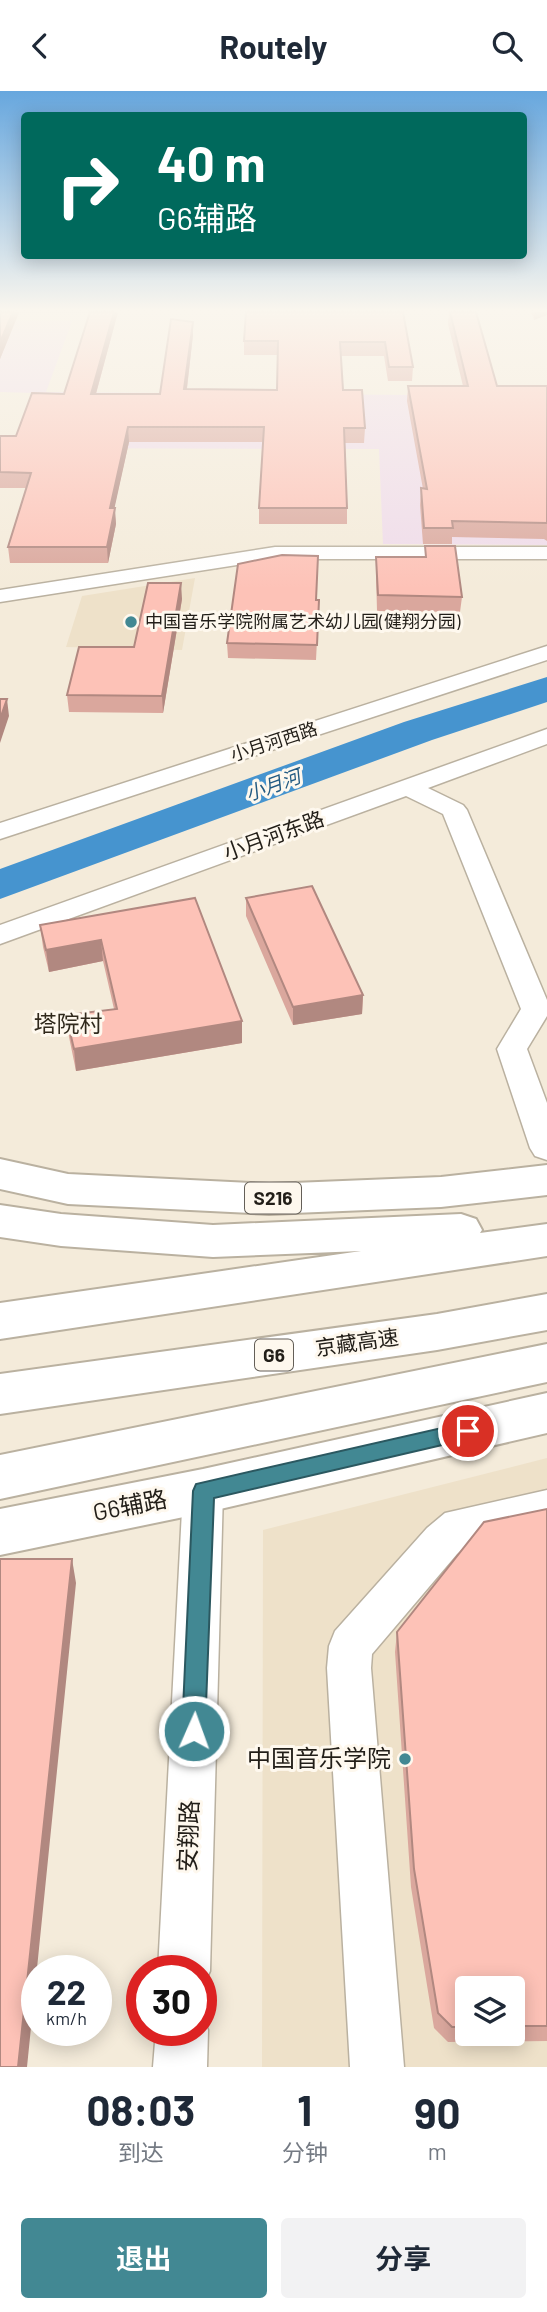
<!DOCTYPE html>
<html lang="zh">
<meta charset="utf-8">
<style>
body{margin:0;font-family:Barlow,"Noto Sans SC",sans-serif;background:#f2f2f3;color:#1f2937;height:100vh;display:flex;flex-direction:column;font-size:26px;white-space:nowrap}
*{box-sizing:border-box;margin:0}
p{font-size:23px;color:#747a83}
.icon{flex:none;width:38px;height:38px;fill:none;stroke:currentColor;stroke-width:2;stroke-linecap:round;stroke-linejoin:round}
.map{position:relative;height:1976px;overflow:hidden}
.side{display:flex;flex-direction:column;background:#fff;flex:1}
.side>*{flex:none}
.top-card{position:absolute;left:21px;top:21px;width:506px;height:147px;border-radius:7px;box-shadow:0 4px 18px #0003;background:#00695c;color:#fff;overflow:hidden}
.tools{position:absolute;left:455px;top:1885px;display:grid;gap:14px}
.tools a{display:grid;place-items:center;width:70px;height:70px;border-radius:7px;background:#fff;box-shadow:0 4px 18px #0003;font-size:35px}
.speed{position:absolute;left:21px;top:1864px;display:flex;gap:14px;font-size:35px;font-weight:700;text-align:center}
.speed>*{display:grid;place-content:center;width:91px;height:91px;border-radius:50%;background:#fff;box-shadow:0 4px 18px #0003;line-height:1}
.speed small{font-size:18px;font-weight:400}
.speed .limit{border:10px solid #d22;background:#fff;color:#111}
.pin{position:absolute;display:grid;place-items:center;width:60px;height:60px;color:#fff;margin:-30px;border:4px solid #fff;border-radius:50%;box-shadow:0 2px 7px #0007}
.me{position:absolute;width:77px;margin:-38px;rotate:2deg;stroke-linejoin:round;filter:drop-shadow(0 0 5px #0008)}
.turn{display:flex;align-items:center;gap:24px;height:147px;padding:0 21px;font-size:32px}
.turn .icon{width:91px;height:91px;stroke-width:2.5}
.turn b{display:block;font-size:49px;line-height:60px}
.eta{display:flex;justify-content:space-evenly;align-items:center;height:119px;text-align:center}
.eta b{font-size:42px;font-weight:700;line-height:49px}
.cta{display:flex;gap:14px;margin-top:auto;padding:14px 21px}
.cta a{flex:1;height:80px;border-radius:7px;background:#428893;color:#fff;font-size:28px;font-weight:700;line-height:80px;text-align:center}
.cta a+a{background:#f2f2f3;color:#1f2937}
header{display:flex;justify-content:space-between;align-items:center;height:91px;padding:0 21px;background:#fff;font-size:32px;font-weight:700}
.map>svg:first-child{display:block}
</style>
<header><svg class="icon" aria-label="back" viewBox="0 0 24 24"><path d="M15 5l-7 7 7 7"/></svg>Routely<svg class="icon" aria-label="search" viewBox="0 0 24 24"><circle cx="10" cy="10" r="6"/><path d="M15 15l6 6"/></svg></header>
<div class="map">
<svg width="547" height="1976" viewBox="0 0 547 1976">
<rect width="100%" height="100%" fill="#f4ebda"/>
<!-- industrial -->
<path fill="#efdbea" d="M0 230H72L46 301 547 305V454L383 453 379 358 14 357 35 302 0 301Z"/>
<!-- built -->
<path fill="#eee1c9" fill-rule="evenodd" d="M195 487 182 559 66 556 82 505Z
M547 1367V1976H262L263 1439ZM467 1897H513V1942H467Z"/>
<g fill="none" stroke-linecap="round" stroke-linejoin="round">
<!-- river -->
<path fill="#4694cf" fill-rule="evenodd" d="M547 586V611L432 649 0 808V778L404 631Z"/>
<defs>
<path id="minor" d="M275 456H547V468H275L0 511V499Z
M547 555V569L0 748V732Z
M547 638V653L428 697 463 714 467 719 547 909V925L527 958 547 1012V1069L535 1065 530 1057 497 958 521 918 443 723 406 705 0 853V834Z
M203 1382 217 1387 223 1400 210 1880 201 1899V1880H158L183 1400 189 1387Z
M547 1399V1435L471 1451 457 1463 372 1563 371 1577 404 1976H350L327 1577 329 1555 335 1540 427 1437 445 1422Z
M201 1922 208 1939 207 1976H153L156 1939H201Z"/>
<path id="major" d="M0 1068 68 1083 269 1093 441 1086 547 1074V1104L441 1116 269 1123 68 1113 0 1098Z
M547 1302V1342L203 1422 0 1464V1418L203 1378Z"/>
<path id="highway" d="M0 1114 61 1123 213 1134 461 1123 476 1128 482 1139 480 1142 547 1133V1165L0 1248V1212L361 1160 213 1166 61 1155 0 1146Z
M547 1203V1239L437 1259 0 1323V1283L437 1223Z
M547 1253V1291L0 1408V1364Z"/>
</defs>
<!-- minor casing -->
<use href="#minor" stroke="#bab1a0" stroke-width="3"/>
<!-- major casing -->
<use href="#major" stroke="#bab1a0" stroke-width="4"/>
<!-- highway casing -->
<use href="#highway" stroke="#bab1a0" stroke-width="4"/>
<!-- minor -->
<use href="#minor" fill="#fff" fill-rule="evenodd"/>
<!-- major -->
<use href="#major" fill="#fff" fill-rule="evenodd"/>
<!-- highway -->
<use href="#highway" fill="#fff" fill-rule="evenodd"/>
</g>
<!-- wall -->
<path fill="#daa79d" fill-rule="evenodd" d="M0 221H118L96 303H160L193 244 187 298 277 299 278 264H244V250L403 221 413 276 412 290H388L384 265H341L343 299 365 337 364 352H345L347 417V433H259V417L263 351H129L114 417 116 433 108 472H10L8 456 26 397H0V345H16L64 303 90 222H19L0 268Z
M449 221H476L497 295H547V450L544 448 452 446V453H423L420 414 421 397 423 398 407 310 408 295H463L448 233Z
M531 221H547L534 229Z
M425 455 462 506 460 521 377 520 376 481V466H425Z
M182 508 163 622 69 621 67 604 134 556Z
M316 509H319L316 569 228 567 227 552Z
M195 807 242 952 76 980 69 946 66 924 114 918 103 870 49 881 43 856 40 834Z
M246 807 363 904 362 923 293 934 246 825Z
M547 1418V1950L448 1951 434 1937 411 1796 395 1561 397 1541ZM467 1897H513V1942H467Z"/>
<!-- shaded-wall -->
<path fill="#b18880" d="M13 221H19L0 268V251Z
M114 221H118L92 317 91 303Z
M535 221H547V224L534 229Z
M193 231V244L185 313 184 298Z
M128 336 129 351 111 433 110 417Z
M115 417 116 433 108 472 107 456Z
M181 492 182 508 163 622 162 605Z
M7 608 9 625 0 652V628Z
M101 849 103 870 49 881 46 859Z
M363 904 362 923 293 934V916Z
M242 930V952L76 980 74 958Z
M72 1468 76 1492 27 1976H18Z"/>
<!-- building -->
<path fill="#fdc2b7" stroke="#b18880" stroke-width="2" d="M0 221H13L0 251Z
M90 221H114L91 303H160L171 228 193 231 184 298 277 299 278 250H244L246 221H403L413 276H389L385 251H340L343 299H362L365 337H344L347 417H259L264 336H128L110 417H115L107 456H8L31 382 0 381V345H16L32 302 64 303Z
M450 221H476L497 295H547V432L452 430 453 437H424L421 397 427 398 408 295H468Z
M425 455H455L462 506 378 504 376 466H426Z
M282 464 318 465 316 509H319L317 554 227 552 238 473Z
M148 492H181L162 605 67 604 79 556H134Z
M0 608H7L0 628Z
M312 795 363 904 293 916 246 807Z
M195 807 242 930 74 958 66 924 117 918 101 849 46 859 40 834Z
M547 1418V1935H513V1897H467V1936H452L438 1922 414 1778 397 1541 484 1431Z
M0 1468H72L18 1976H0Z"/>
<!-- sky -->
<linearGradient id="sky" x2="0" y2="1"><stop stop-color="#67a7de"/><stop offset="0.44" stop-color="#faf6ee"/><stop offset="1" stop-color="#faf6ee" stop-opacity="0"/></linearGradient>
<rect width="547" height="498" fill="url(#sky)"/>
<!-- route -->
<path fill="#428893" stroke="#2b5860" stroke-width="2" d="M468 1331 475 1334 478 1340 475 1346 468 1348 214 1407 205 1640 202 1648 194 1651 185 1648 182 1640 193 1400 196 1393Z"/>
<!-- markers -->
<g fill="#428893" stroke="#fef8ee" stroke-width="2.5">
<circle cx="131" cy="531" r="7"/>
<circle cx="405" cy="1668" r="7"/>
</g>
<g text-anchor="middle" stroke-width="6" stroke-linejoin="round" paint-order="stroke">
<!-- far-poi labels -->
<g font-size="18" fill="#221e18" stroke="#fef8ee" text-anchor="start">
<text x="145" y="537">中国音乐学院附属艺术幼儿园(健翔分园)</text>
</g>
<!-- far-street labels -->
<g font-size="18" fill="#221e18" stroke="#fef8ee">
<text transform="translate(274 651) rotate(-18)" y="6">小月河西路</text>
</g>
<!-- far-water labels -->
<g font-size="19" font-style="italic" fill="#225a82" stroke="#fef8ee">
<text transform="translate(273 694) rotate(-20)" y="7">小月河</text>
</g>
<!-- shield labels -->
<g fill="#fef8ee" stroke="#645f58" stroke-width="2">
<rect x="245" y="1091.5" width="56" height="31" rx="5"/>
<rect x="255" y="1248.5" width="38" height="31" rx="5"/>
</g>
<g font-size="19" font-weight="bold" fill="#221e18">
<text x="273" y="1114">S216</text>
<text x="274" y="1271">G6</text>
</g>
<!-- street labels -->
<g font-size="21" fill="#221e18" stroke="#fef8ee">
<text transform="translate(274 745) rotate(-20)" y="7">小月河东路</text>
<text transform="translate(357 1252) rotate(-8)" y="7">京藏高速</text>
</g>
<!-- neighbourhood labels -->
<g font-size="23" fill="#30291c" stroke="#fef8ee">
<text x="68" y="941">塔院村</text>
</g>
<!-- near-street labels -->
<g font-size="24" fill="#221e18" stroke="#fef8ee">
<text transform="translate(130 1415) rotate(-11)" y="8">G6辅路</text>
<text transform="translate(189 1745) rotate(-88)" y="8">安翔路</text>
</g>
<!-- near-poi labels -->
<g font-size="24" fill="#221e18" stroke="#fef8ee" text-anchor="end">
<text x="391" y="1676">中国音乐学院</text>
</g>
</g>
</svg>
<div class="tools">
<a><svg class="icon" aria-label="layers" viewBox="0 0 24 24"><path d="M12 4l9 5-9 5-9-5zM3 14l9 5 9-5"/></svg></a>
</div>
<div class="speed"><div>22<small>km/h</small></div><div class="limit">30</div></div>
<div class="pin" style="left:468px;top:1340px;background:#d93025"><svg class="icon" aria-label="arrive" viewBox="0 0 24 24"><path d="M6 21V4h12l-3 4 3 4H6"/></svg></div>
<svg class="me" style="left:194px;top:1640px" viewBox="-20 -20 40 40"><circle r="17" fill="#428893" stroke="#fff" stroke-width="3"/><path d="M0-11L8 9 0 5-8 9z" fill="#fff"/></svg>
<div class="top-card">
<div class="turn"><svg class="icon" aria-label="right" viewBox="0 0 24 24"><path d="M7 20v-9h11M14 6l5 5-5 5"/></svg><div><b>40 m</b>G6辅路</div></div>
</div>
</div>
<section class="side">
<div class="eta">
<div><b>08:03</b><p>到达</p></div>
<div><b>1</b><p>分钟</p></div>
<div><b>90</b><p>m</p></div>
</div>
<div class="cta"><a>退出</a><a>分享</a></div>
</section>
